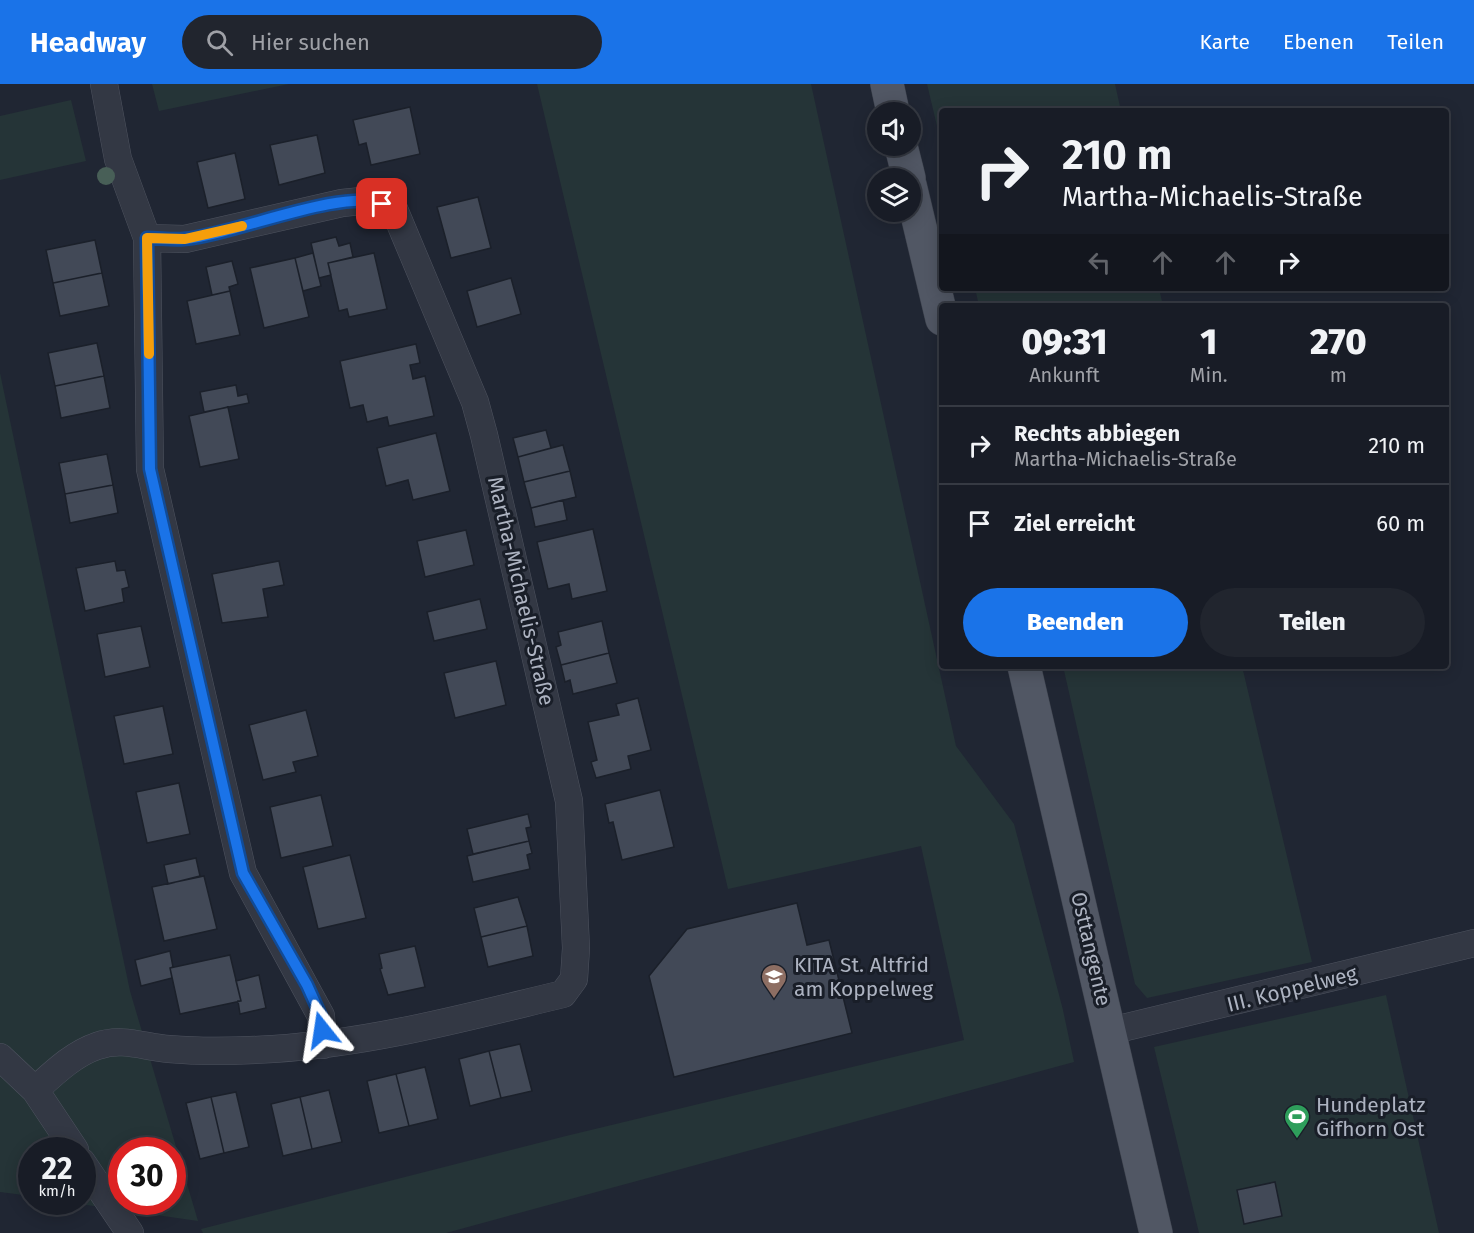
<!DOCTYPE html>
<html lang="de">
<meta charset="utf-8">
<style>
body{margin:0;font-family:"Fira Sans",sans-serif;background:#21252e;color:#f1f3f6;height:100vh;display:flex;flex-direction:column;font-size:22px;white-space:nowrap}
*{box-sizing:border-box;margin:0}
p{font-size:20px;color:#9fa1a7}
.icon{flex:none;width:33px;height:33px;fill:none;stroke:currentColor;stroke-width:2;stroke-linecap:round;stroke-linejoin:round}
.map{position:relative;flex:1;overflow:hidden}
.panel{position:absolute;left:939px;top:219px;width:510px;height:366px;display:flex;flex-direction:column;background:#181c26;border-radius:6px;box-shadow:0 3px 15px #0003,0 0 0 2px #363a43}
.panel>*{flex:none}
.banner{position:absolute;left:939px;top:24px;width:510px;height:183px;border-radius:6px;box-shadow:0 3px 15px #0003,0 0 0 2px #363a43;background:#181c26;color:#f1f3f6;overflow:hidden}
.fabs{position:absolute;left:867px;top:18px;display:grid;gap:12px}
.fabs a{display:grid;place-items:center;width:54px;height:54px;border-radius:50%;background:#181c26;box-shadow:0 3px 15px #0003,0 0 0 2px #363a43;font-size:30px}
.speed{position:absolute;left:18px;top:1053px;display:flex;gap:12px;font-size:30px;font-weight:700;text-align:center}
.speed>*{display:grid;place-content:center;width:78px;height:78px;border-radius:50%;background:#181c26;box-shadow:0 3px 15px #0003,0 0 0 2px #363a43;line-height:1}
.speed small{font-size:15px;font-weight:400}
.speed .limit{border:9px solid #d22;background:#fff;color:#111}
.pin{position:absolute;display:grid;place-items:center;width:51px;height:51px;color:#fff;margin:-26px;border-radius:12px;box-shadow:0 3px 9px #0006}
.me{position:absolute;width:66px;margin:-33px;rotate:345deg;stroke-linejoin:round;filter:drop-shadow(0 0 4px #0008)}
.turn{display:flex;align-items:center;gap:21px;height:126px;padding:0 24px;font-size:27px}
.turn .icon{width:78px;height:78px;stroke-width:2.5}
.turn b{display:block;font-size:42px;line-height:51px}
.lanes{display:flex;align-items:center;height:57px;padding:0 24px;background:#0003;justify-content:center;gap:30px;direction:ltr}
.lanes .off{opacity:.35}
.eta{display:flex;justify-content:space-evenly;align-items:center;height:102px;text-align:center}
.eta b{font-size:36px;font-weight:800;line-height:42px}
.action{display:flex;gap:12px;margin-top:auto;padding:12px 24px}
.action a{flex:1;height:69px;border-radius:36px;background:#1a73e8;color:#fff;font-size:24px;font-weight:800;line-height:69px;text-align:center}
.action a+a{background:#21252e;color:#f1f3f6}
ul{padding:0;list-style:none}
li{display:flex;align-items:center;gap:18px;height:78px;padding:0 24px;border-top:2px solid #363a43}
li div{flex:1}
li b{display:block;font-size:22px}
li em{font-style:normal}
header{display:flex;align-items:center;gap:36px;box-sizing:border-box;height:84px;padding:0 30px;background:#1a73e8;color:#fff}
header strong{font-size:28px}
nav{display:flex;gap:33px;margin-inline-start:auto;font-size:21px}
.search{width:420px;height:54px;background:#21252e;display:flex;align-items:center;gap:15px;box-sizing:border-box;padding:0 21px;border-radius:33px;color:#9fa1a7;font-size:22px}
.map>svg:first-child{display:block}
</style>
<header>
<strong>Headway</strong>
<div class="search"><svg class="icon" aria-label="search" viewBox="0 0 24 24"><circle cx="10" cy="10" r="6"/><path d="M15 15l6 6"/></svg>Hier suchen</div>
<nav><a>Karte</a><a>Ebenen</a><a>Teilen</a></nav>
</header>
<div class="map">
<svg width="1474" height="1149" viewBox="0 0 1474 1149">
<rect width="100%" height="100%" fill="#202633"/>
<!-- green -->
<path fill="#253437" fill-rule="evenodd" d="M152 0H289L159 27Z
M537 0H811L956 662 1014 740 1063 926 1074 978 446 1149H203L201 1145 566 1052 964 956 921 762 728 805Z
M927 0H1115L1121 27H942V63Z
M71 16 86 77 0 96V32Z
M975 204H1159L1163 222H979Z
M0 289 130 907 198 1137 66 1118H82V1066H32L31 1112 0 1108ZM122 1066H172V1118H122Z
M1063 582H1242L1312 878 1147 914 1135 900Z
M1386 911 1439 1149H1199L1154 963Z"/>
<!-- building -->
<path fill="#424957" stroke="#1b202a" stroke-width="1.5" d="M410 23 420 70 371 81 366 59 359 61 353 36Z
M317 51 325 89 279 101 270 61Z
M235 69 245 115 208 124 197 78Z
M478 113 491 164 451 174 437 123Z
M336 153 339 162 350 159 353 173 328 179 331 191 319 194 311 159Z
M95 156 102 189 53 199 46 166Z
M313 169 321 202 303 207 295 174Z
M374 169 387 225 349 233 347 225 339 227 328 179Z
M295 174 309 233 264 244 250 184Z
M232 177 238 200 229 203 230 207 212 211 206 183Z
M102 189 109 222 60 232 53 199Z
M511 194 521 230 477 243 467 207Z
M230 207 240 251 196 260 187 217Z
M97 259 104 292 55 302 48 269Z
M416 260 420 279 410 281 413 295 425 292 434 332 389 342 387 333 367 338 363 321 350 324 340 277Z
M104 292 110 324 61 334 55 302Z
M236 301 238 312 247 310 249 319 204 328 200 308Z
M228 323 239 375 200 383 189 332Z
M546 346 551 364 518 373 513 354Z
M436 349 450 407 413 416 408 396 386 402 377 364Z
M563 361 570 387 524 398 518 373Z
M107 370 113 401 65 410 59 379Z
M570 387 576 413 531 424 524 398Z
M113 401 118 429 70 439 65 410Z
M563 416 567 436 535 443 531 424Z
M593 445 607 507 572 515 569 500 548 505 537 458Z
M466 446 474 481 425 493 417 457Z
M115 477 117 487 125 486 129 503 122 505 124 518 85 527 76 484Z
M279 477 284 501 263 505 268 533 222 539 212 490Z
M480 515 487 545 434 557 427 528Z
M602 537 609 569 561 581 556 563 561 561 558 548Z
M141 542 150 583 105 593 97 550Z
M609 569 617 599 573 610 570 596 565 598 561 581Z
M496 577 506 621 455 634 444 589Z
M638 614 651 666 628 672 631 685 596 694 591 678 597 676 588 638 619 631 616 620Z
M163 622 173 670 124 680 114 632Z
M306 626 318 672 293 678 296 688 263 696 249 641Z
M179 699 190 750 147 759 136 708Z
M660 706 674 763 622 776 613 738 609 739 605 720Z
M321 711 333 762 281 774 270 723Z
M528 730 531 743 526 744 529 757 473 770 467 745Z
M529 757 532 769 527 771 530 785 473 798 467 772Z
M350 771 366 834 318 845 303 783Z
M196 774 200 792 168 800 164 781Z
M204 792 217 845 164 857 152 803Z
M518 813 527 842 481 853 474 824Z
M797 819 807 861 829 856 852 949 674 993 649 892 687 845Z
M527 842 533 872 488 883 481 853Z
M415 862 425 903 388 911 380 885 382 884 379 870Z
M170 867 173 883 170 884 172 894 141 902 135 876Z
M230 871 241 917 180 930 170 884Z
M259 891 266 924 240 930 238 917H241L236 897Z
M520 960 532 1007 501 1014 489 967Z
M489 967 501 1014 470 1022 459 975Z
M425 983 438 1035 409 1042 396 990Z
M396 990 409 1042 379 1049 367 997Z
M329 1006 342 1058 312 1065 300 1013Z
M236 1008 249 1063 224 1069 211 1013Z
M211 1013 224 1069 200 1075 186 1019Z
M300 1013 312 1065 283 1072 271 1020Z
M1275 1098 1282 1132 1244 1140 1237 1106Z"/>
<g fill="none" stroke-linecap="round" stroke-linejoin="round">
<defs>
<path id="minor" d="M104 0 118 75 147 154 150 385 243 789 321 932 323 961
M1110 947 1474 859
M0 973 35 1006 75 1066
M35 1006C53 990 73 970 97 962 122 953 144 963 169 965 203 968 239 967 273 965 372 959 467 933 563 910L574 895 576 864 569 717 484 351 475 318 394 125 371 116 342 119 185 155 147 154
M82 1078 130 1149"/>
<path id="major" d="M887 0 893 28
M901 62 909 94
M910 101 942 235
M1024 582 1156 1149"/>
</defs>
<!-- minor casing -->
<use href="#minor" stroke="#4e535f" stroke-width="28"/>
<!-- major casing -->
<use href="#major" stroke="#3d424d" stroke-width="34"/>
<!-- minor -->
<use href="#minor" stroke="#333844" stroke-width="27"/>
<!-- major -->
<use href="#major" stroke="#515764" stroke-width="33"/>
</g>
<!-- trees -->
<circle fill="#485f57" cx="106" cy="92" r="9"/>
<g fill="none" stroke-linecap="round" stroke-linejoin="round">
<defs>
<path id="route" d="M322 946 321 932 307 901 243 789 150 385 147 154C159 154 172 156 184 155 233 151 342 104 382 120"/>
</defs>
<!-- route casing -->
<use href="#route" stroke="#114b97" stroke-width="15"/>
<!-- route -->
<use href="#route" stroke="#1a73e8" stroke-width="10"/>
<!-- slow -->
<path stroke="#f59e0b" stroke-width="10" d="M149 270 147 154 185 155 242 142"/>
</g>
<!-- icons -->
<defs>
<symbol id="school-pin" viewBox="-11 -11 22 30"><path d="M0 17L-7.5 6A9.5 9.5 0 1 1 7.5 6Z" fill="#8d6e63" stroke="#191e28"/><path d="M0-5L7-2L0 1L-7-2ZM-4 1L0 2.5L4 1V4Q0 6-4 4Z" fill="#fff"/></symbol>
<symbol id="stadium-pin" viewBox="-11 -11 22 30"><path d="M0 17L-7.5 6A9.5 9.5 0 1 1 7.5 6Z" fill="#2e9e5b" stroke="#191e28"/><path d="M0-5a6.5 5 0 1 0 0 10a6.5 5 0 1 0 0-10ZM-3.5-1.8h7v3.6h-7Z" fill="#fff"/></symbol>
</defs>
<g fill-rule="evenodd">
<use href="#school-pin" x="759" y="878" width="30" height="40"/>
<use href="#stadium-pin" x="1282" y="1018" width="30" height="40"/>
</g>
<g text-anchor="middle" stroke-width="6" stroke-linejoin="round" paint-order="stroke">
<!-- street labels -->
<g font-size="21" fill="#adb3c1" stroke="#191e28">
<text transform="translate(521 507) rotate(77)" y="7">Martha-Michaelis-Straße</text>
<text transform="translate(1091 865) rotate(77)" y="7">Osttangente</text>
<text transform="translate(1292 905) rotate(-14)" y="7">III. Koppelweg</text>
</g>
<!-- poi labels -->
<g font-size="21" fill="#adb3c1" stroke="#191e28" text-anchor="start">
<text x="794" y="888">KITA St. Altfrid<tspan x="794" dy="24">am Koppelweg</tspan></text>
<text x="1316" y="1028">Hundeplatz<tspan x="1316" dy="24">Gifhorn Ost</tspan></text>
</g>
</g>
</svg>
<div class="fabs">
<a><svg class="icon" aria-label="sound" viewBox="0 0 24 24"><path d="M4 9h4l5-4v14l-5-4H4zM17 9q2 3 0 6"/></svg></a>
<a><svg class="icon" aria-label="layers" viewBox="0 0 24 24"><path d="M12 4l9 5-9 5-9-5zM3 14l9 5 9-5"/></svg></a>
</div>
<div class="speed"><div>22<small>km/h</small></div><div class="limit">30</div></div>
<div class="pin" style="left:382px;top:120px;background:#d93025"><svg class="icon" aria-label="arrive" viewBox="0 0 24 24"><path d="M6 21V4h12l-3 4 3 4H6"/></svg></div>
<svg class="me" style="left:322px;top:946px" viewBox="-20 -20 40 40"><path d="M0-17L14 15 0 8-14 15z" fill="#1a73e8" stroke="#fff" stroke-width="4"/></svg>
<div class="banner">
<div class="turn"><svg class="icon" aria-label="right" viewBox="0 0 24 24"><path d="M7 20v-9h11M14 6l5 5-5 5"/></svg><div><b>210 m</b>Martha-Michaelis-Straße</div></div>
<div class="lanes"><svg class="icon off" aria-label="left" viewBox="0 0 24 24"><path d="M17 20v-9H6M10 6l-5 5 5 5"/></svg><svg class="icon off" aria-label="ahead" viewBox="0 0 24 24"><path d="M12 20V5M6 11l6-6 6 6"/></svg><svg class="icon off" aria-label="ahead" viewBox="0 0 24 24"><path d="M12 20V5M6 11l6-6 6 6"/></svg><svg class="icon" aria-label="right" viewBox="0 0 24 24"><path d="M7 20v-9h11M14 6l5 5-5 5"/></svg></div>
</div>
<section class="panel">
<div class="eta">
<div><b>09:31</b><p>Ankunft</p></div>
<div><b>1</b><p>Min.</p></div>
<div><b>270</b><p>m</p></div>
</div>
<ul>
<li><svg class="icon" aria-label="right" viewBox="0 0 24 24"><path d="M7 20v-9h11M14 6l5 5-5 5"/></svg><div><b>Rechts abbiegen</b><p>Martha-Michaelis-Straße</p></div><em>210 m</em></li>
<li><svg class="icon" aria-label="arrive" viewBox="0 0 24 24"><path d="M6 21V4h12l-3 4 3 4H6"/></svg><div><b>Ziel erreicht</b></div><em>60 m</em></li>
</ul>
<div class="action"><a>Beenden</a><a>Teilen</a></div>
</section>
</div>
